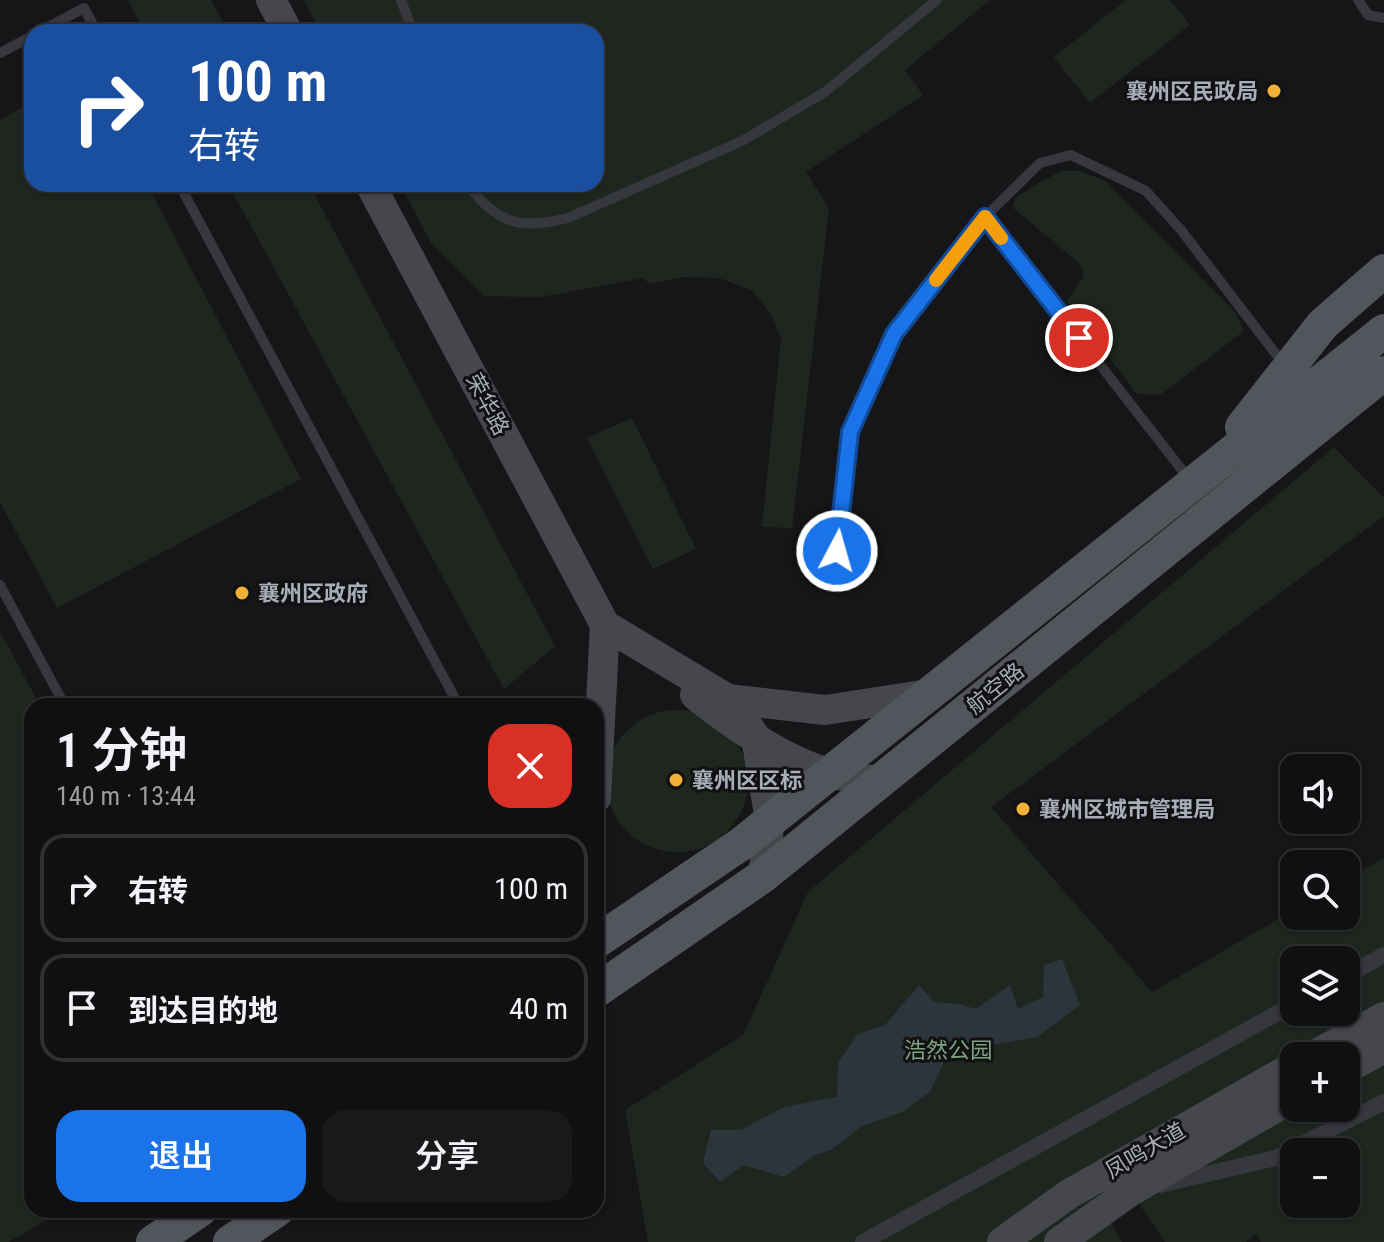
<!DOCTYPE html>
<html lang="zh">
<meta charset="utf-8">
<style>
body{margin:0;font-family:"Roboto Condensed","Noto Sans SC",sans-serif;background:#19191b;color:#f1f3f6;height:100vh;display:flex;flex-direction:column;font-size:30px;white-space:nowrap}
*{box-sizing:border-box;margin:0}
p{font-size:26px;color:#9c9d9f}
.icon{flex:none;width:44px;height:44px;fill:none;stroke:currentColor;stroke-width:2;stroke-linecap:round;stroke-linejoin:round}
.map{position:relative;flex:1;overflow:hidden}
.details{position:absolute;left:24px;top:698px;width:580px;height:520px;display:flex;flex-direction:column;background:#101012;border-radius:24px;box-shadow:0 2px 6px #0004,0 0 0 2px #303032}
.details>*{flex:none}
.banner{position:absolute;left:24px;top:24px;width:580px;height:168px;border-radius:24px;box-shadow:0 2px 6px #0004,0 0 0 2px #303032;background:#1a4fa0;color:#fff;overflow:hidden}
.fabs{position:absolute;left:1280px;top:754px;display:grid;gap:16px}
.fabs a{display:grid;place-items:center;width:80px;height:80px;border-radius:16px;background:#101012;box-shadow:0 2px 6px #0004,0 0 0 2px #303032;font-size:40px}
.pin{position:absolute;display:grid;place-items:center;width:68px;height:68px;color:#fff;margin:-34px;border:4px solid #fff;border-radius:50%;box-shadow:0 2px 8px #0007}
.me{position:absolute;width:88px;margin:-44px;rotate:6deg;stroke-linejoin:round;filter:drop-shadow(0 0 6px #0008)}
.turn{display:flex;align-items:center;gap:28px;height:168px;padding:0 32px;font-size:36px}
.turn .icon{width:104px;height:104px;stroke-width:2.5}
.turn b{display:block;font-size:56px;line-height:68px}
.round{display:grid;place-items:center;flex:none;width:84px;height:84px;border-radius:24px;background:#19191b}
.summary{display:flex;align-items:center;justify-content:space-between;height:136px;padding:0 32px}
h1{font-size:48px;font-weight:600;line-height:60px}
.primary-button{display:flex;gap:16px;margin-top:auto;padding:16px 32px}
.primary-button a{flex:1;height:92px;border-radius:24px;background:#1a73e8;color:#fff;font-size:32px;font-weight:600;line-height:92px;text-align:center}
.primary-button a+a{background:#19191b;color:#f1f3f6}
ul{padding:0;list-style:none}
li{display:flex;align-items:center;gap:24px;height:108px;margin:0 16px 12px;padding:0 16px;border:4px solid #303032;border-radius:24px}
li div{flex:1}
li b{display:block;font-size:30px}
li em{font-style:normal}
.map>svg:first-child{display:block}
</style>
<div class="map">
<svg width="1384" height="1242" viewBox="0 0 1384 1242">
<rect width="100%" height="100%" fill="#161618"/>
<!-- green -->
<path fill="#1e261f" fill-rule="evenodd" d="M128 0H211L228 32H145Z
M304 0H990L905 70 923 95 806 172 829 208 792 528 762 527 781 339 771 315 753 291 719 278 683 277 649 284 644 278 541 297 484 296 431 243 400 184H596V32H321Z
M1126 0H1170L1190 25 1090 103 1054 57Z
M32 102V184H147L301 479 57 608 0 502V120Z
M1060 171H1080L1106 181 1235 312 1244 331 1160 395 1137 394 1067 301 1084 276 1080 264 1012 207 1016 197Z
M228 184H309L555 646 504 689Z
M632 418 696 549 653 569 587 438Z
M1334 447 1384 498V516L991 807 1152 992 1294 910V916H1346V880L1384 858V1242H1261L1256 1234 1246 1242H1165L1131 1192 1103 1209 1122 1242H648L625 1110 743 1035 808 892ZM1294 960H1346V1012H1294ZM1294 1056H1346V1108H1294ZM1294 1152H1346V1204H1294Z
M0 631 40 706H32V1210H63L9 1242H0Z
M606 781a71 71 0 1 1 142 0a71 71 0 1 1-142 0Z"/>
<!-- water -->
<path fill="#2c353c" d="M1062 959 1080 1005 1037 1037 974 1048 944 1062 930 1092 902 1112 862 1126 831 1150 815 1155 784 1177 744 1165 720 1182 703 1163 711 1130H741L784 1107 837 1097 838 1063 858 1034 885 1025 919 985 934 1002 959 1004 976 1009 1010 985 1018 1009 1043 997 1044 965Z"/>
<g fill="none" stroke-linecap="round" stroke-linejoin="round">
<!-- service -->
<path stroke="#37383d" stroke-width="10" d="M401 0 413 32
M1358 0 1368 15 1384 18
M39 32 84 8 97 32
M0 53 32 36
M179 184 459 706
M467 184C498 224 519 230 568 218L742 141 825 92 937 0
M1189 479 985 217 1040 163 1071 155 1146 191 1181 230 1285 366
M837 551 850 432 894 334 985 217
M0 585 65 706"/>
<!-- pedestrian -->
<path stroke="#37383d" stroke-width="16" d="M1346 976 1384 955
M1160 1185 1275 1158 1384 1102
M863 1242 1294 1004"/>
<!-- secondary -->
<path stroke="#45474d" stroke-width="30" d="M271 0 288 32
M370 184 605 625 728 699 825 710 929 694
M695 695C731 724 786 762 830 773 846 778 864 779 880 781
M748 726 756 738 770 820 763 876
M596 798 605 625
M1313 1056 1384 1017
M1346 1069 1384 1048
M1002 1242 1069 1194 1294 1066
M1059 1242 1131 1191 1294 1097"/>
<!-- primary -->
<path stroke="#53555c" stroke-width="34" d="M1242 427 1323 324 1384 271
M596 942 741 844 1384 331
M596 991 763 876 1384 373
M153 1242 200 1210
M230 1242 277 1210"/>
</g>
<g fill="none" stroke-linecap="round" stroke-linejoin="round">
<defs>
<path id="route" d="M837 551 850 432 894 334 985 217 1079 338"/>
</defs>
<!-- route casing -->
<use href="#route" stroke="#114b97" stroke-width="20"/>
<!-- route -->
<use href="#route" stroke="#1a73e8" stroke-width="14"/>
<!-- slow -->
<path stroke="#f59e0b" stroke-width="14" d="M936 280 985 217 1001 238"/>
</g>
<!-- markers -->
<g fill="#f2b134" stroke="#111113" stroke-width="3">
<circle cx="1274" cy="91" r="8"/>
<circle cx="242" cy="593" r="8"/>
<circle cx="676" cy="780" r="8"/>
<circle cx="1023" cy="809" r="8"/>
</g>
<g text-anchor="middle" stroke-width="6" stroke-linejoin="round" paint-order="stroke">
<!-- poi labels -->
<g font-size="22" font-weight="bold" fill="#a8adb8" stroke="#111113" text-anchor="start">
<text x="1258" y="99" text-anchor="end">襄州区民政局</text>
<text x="258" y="601">襄州区政府</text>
<text x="692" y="788">襄州区区标</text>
<text x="1039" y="817">襄州区城市管理局</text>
</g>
<!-- street labels -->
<g font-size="22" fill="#a8adb8" stroke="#111113">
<text transform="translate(488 404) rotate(62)" y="8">荣华路</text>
<text transform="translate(995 688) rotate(-39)" y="8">航空路</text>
<text transform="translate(1145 1150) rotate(-30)" y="8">凤鸣大道</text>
</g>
<!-- park labels -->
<g font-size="22" fill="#7fa381" stroke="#111113">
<text x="948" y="1058">浩然公园</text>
</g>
</g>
</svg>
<div class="fabs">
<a><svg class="icon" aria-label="sound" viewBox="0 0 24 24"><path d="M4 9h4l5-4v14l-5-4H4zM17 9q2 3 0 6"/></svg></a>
<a><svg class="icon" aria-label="search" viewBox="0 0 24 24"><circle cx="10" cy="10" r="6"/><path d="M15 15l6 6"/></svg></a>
<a><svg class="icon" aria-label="layers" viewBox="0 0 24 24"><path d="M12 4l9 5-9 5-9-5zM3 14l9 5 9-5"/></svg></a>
<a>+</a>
<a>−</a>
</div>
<div class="pin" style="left:1079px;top:338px;background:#d93025"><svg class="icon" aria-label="arrive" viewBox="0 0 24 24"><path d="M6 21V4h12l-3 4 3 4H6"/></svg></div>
<svg class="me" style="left:837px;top:551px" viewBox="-20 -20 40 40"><circle r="17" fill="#1a73e8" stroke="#fff" stroke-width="3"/><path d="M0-11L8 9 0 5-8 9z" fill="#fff"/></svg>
<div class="banner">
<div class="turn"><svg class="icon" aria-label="right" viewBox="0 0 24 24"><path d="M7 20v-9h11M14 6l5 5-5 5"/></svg><div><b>100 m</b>右转</div></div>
</div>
<section class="details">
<div class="summary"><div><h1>1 分钟</h1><p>140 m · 13:44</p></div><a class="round" style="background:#d93025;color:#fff"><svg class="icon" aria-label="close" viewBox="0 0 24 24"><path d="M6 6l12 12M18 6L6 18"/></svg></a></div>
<ul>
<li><svg class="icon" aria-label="right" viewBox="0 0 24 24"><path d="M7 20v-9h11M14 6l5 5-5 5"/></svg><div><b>右转</b></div><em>100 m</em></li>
<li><svg class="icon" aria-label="arrive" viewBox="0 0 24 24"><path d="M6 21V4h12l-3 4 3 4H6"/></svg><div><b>到达目的地</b></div><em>40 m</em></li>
</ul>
<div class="primary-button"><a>退出</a><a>分享</a></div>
</section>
</div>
